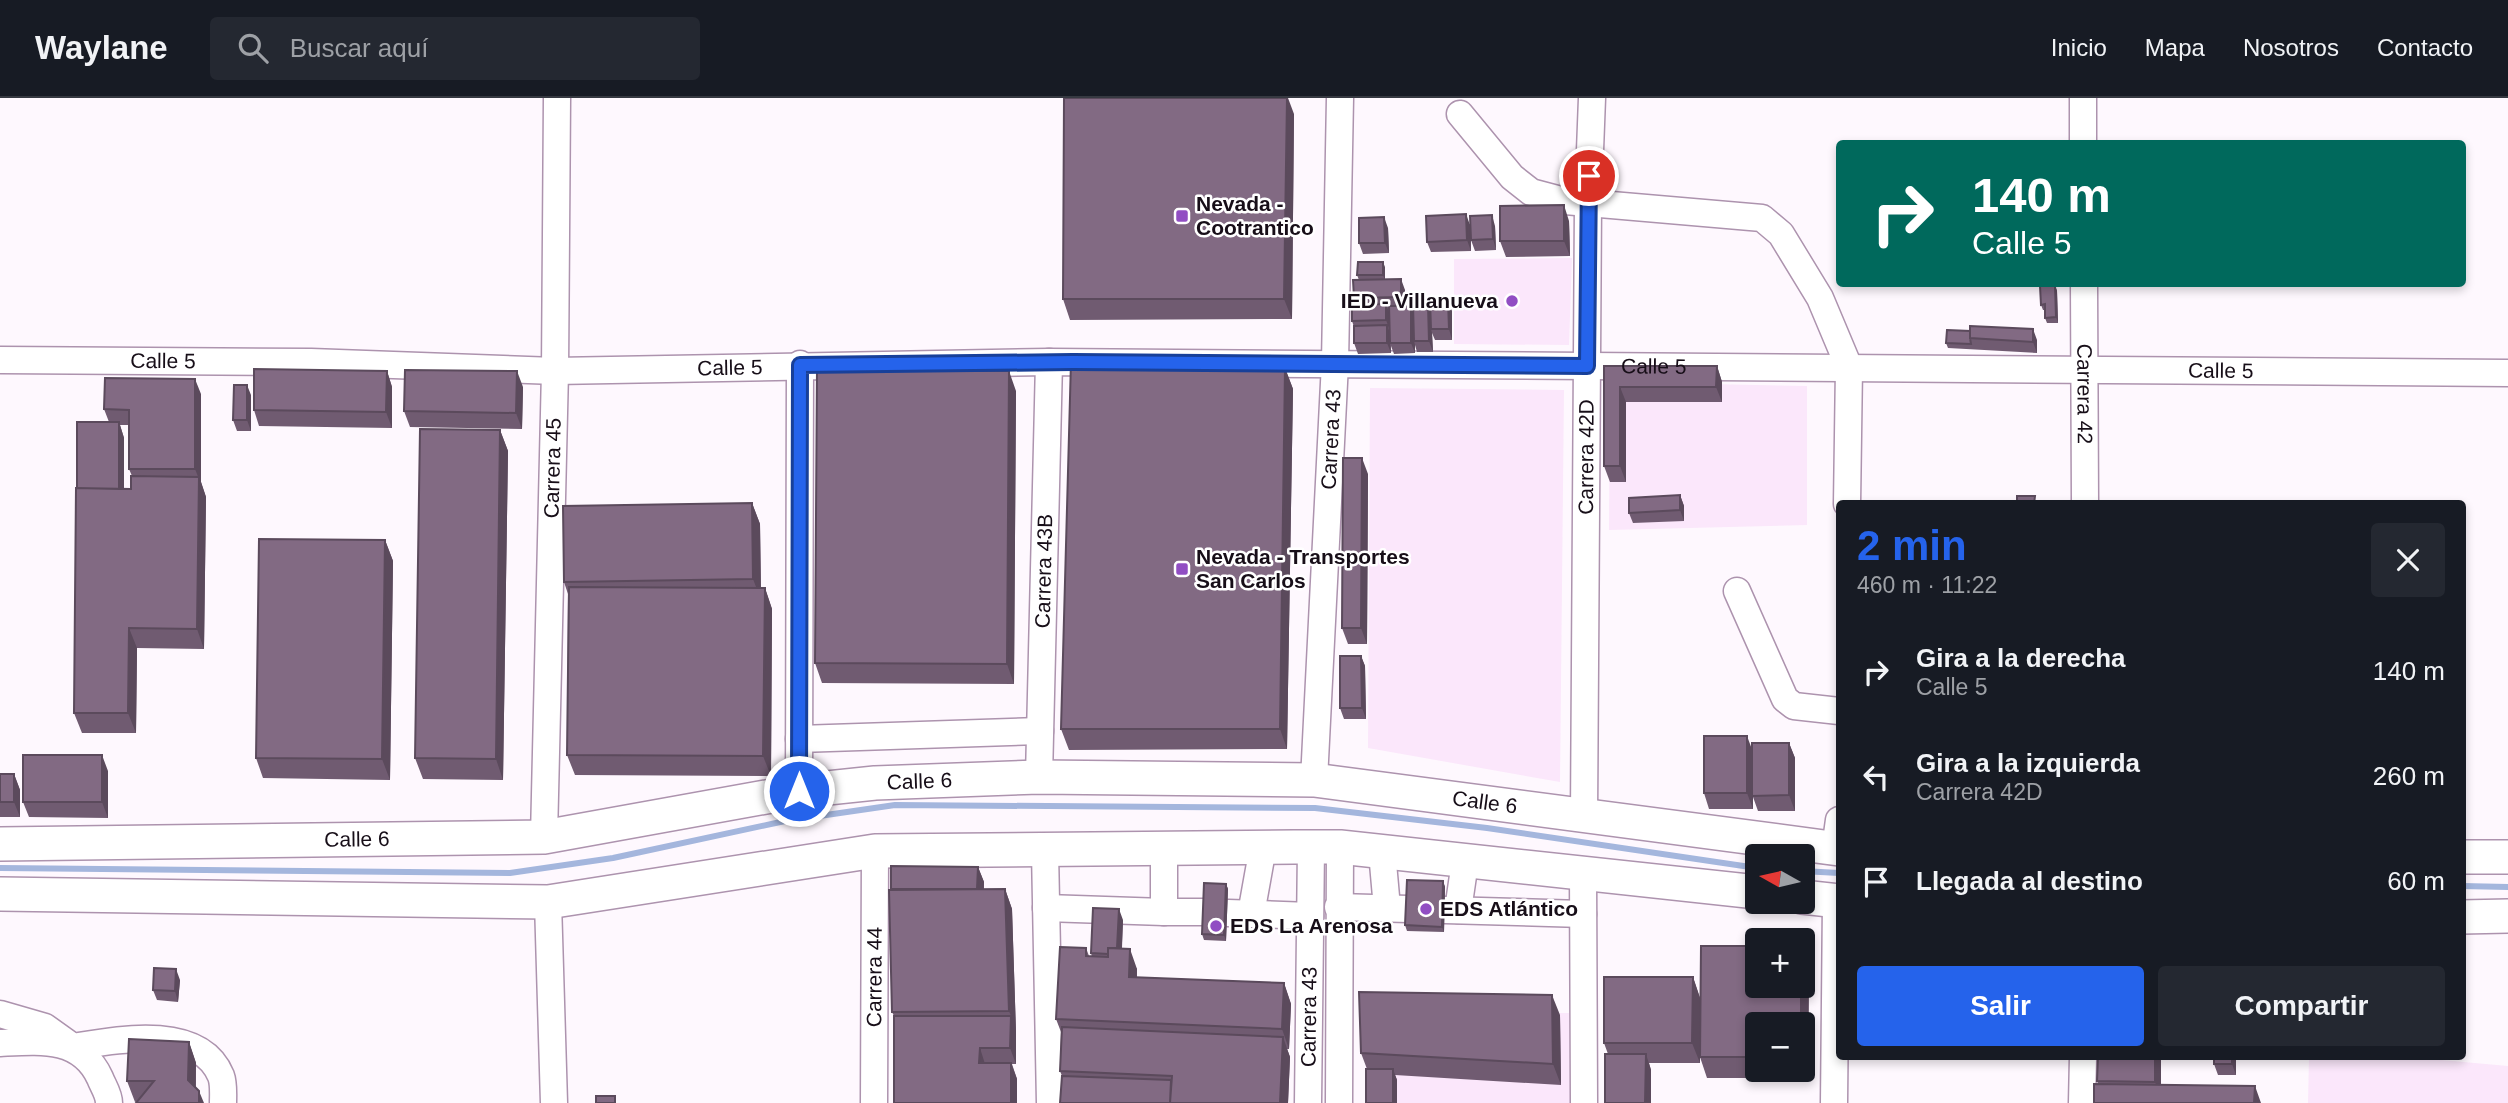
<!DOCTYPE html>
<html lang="es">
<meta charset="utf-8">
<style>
body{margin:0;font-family:Helvetica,sans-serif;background:#242831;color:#f1f3f6;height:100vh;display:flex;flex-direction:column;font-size:26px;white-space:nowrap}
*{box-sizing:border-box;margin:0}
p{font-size:23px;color:#9ea1a6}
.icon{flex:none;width:38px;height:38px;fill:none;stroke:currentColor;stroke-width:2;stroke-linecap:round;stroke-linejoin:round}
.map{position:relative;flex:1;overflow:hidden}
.panel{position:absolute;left:1836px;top:402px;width:630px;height:560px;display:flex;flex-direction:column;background:#171b24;border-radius:7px;box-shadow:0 4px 10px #0003}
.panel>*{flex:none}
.banner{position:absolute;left:1836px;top:42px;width:630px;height:147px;border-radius:7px;box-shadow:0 4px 10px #0003;background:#00695c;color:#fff;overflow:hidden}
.needle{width:46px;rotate:278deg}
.controls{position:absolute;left:1745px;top:746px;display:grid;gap:14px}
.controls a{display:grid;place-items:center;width:70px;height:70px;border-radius:7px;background:#171b24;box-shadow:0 4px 10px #0003;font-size:35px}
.pin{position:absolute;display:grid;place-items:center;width:60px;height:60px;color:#fff;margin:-30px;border:4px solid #fff;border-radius:50%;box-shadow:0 2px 7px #0007}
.me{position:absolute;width:77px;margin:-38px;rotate:0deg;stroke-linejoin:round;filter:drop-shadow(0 0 5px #0008)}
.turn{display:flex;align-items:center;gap:24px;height:147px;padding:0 21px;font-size:32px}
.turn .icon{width:91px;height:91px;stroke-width:2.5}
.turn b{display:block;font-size:49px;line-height:60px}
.round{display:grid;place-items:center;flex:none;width:74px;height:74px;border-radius:7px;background:#242831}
.headline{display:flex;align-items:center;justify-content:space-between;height:119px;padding:0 21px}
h1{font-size:42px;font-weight:600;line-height:52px;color:#2563eb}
.action{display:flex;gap:14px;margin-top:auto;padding:14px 21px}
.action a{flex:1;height:80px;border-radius:7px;background:#2563eb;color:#fff;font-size:28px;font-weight:600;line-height:80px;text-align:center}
.action a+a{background:#242831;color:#f1f3f6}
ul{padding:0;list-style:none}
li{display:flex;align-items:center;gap:21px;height:105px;padding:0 21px}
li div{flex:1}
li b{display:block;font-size:26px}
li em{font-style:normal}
header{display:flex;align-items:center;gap:42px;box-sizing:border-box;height:98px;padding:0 35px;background:#171b24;border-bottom:2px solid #363941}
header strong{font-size:33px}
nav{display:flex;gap:38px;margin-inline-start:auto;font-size:24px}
.search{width:490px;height:63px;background:#242831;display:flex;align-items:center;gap:18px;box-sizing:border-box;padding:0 24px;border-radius:7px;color:#9ea1a6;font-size:26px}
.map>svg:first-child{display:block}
</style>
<header>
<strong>Waylane</strong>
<div class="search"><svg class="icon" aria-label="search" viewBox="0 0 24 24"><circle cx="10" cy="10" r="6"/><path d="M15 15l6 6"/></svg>Buscar aquí</div>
<nav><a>Inicio</a><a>Mapa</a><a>Nosotros</a><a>Contacto</a></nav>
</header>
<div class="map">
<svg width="2508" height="1005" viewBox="0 0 2508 1005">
<rect width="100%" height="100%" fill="#fef8fe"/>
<!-- built -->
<path fill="#fbe7fb" d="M1572 160 1569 247 1454 246V161Z
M1610 284 1807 288V427L1609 432Z
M1370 290 1564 292 1560 684 1368 650Z
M1367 915H1569L1570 1005H1365Z
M2309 959H2408L2508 968V1005H2308Z"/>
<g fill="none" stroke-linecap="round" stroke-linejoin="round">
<!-- stream -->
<path stroke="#a4b6dd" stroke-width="6" d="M0 770 510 775 613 760 785 723 895 707 1315 710 1487 730 1757 770
M1802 773 1839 775
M2462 788 2508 789"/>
<defs>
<g id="minor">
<path d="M1460 16 1512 79 1531 94 1565 103 1762 120 1781 136 1820 200 1849 269 1847 406"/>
<path d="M2083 46V0"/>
<path id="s1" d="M2084 186 2085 406"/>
<path id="s2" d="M0 262 311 264 555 273 1049 264 2508 275"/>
<path d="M1737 493 1785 601 1794 608 1839 613"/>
<path d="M799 641 1040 633"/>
<path id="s3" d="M1039 679 1049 264"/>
<path id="s4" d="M1314 682 1335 265 1340 0"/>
<path d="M799 693 800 266"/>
<path id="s5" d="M1584 719 1588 105 1592 0"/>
<path id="s6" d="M544 739 555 273 557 0"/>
<path d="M1164 751V814H1205"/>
<path d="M1835 751 1839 722"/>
<path d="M1045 753 1050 1005"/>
<path d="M1382 754 1387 810"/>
<path d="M1583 774 1584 1005"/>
<path d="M548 804 554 1005"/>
<path d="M1338 809 1408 811"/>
<path d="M1046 810 1164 814"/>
<path d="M1445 812 1583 816"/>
<path d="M1458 812 1465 764"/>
<path d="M1228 815 1310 818"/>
<path d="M1251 816 1263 749"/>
<path d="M0 916 45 929 73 949C116 942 199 925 221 978 224 986 223 997 223 1005"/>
<path d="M0 945C39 943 81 938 100 980 103 988 109 996 109 1005"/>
<path id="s7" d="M874 1005 875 753"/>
<path id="s8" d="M1308 1005 1311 749"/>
<path d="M1339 1005 1340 749"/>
<path d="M1834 1005 1836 803"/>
<path d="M2082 1005 2083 959"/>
</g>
<g id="major">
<path id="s9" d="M0 746 544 739 799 693 875 685 1039 679 1314 682 1839 751"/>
<path d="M2462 759H2508"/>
<path d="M0 796 548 804 875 753 1294 749H1340L1757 794"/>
<path d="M1802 799 1839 803"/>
<path d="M2462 819 2508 818"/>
</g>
</defs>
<!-- minor casing -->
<use href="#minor" stroke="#ad93ae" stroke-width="29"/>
<!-- major casing -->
<use href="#major" stroke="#ad93ae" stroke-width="36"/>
<!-- minor -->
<use href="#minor" stroke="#fff" stroke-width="26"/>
<!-- major -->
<use href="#major" stroke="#fff" stroke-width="33"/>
</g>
<!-- wall -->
<path fill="#705b71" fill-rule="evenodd" d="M1294 16 1292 221 1070 222 1063 201Z
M1569 123 1570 158 1506 159 1500 143Z
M1470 126 1495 128 1496 152 1475 153 1471 142V153L1431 154 1427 144Z
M1388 130 1389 155 1363 156 1359 145Z
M1385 169V181L1405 192V208H1411L1413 214 1428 207 1431 214 1452 213V242H1435L1432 235 1433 254H1417L1415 247V255L1394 256 1391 248V255L1358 256 1354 245V229L1352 223 1356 207 1354 200 1359 182 1357 177Z
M2055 187 2057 193 2058 225H2047L2045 220V212H2043L2041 207Z
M1970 233 2037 242V255L1948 250 1946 245Z
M1604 268H1717L1722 284V304H1626V384H1610L1604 368Z
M1285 270 1293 291 1287 651 1069 652 1061 631Z
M387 273 392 289V330L259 328 254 312Z
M523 289 522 331 410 329 404 313Z
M1016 293 1014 586 822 585 815 565Z
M201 296V384L206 399 204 551 137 550 136 635H82L74 615 109 324 104 311ZM120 327H129V371L132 378 131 391H124V340Z
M251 297V333H237L233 322Z
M500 332 508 353 503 682 423 681 415 660Z
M1368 376 1367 546H1348L1342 530Z
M1680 397 1684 408V423L1633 425 1629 415Z
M752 405 760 426 761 490H765L772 511 771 678 575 677 567 657 568 496 564 484Z
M385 442 393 463 390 682 263 680 256 660Z
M1361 558 1365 568 1366 621H1344L1340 610Z
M1789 645 1795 660V713H1758L1753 699V711H1709L1704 695 1752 651Z
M108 673V720L29 719 23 704Z
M0 676H14L20 692V719H0Z
M978 769 984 784V791H1005L1012 811 1016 934V966H1012L1017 981V1005L894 918 892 914 891 791Z
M1443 783 1445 789 1444 834 1407 833 1405 827Z
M1226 786 1228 791 1226 843 1204 842 1202 836Z
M1123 822 1122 850 1137 871V879L1284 885 1291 906 1289 951H1287L1290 959 1288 1005H1060L1062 978 1060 973 1061 934 1056 921 1086 850 1089 858 1092 859 1091 855Z
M1809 869 1808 980H1707L1700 959ZM1757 926H1802V971H1757Z
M1693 879 1700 900V965H1649L1651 972V1005H1605L1608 956 1604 945Z
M180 882 178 904 157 902 153 892Z
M1560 917 1561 987 1395 977 1397 982V1005H1366L1367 971 1361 955Z
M189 944 196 965V990L135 1004 127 983Z
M2098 959H2161V987L2098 986 2097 983Z
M2214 959H2236V977H2218L2214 966Z"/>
<!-- shaded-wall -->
<path fill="#5b4a5c" d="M1287 0H1288L1294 16 1292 221 1284 201Z
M1564 107 1569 123 1570 158 1564 143Z
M1466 116 1470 127 1471 153 1467 142Z
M1492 117 1495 128 1496 152 1493 141Z
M1384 119 1388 130 1389 155 1385 145Z
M1383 164 1385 169V182L1383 177Z
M1401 181 1405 192V210L1401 199Z
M2055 187 2057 193 2058 225 2056 219Z
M1448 202 1452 213V242L1449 231Z
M1386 206 1390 217V233L1386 222Z
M1428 207 1432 217 1431 231 1432 235 1433 254 1429 243Z
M1411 208 1415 218 1414 243 1415 247V255L1411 245Z
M1387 227 1391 238 1390 245 1391 255 1387 245Z
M2033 231 2037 242V255L2033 244Z
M1717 268 1722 284V304L1716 289Z
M1285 270 1293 291 1287 651 1280 631Z
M387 273 392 289V330L386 314Z
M517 273 523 289 522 331 516 315Z
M1009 273 1016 293 1014 586 1007 566Z
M195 281 201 296V384L206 399 204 551 197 531 199 381 195 371Z
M247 287 251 297V333L247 322Z
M1620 289 1626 304V384L1620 368Z
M119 324 124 340V408L119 392Z
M500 332 508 353 503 682 496 661Z
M1362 360 1368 376 1367 546 1361 530Z
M1680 397 1684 408V423L1680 412Z
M752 405 760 426 761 502 753 481Z
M385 442 393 463 390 682 382 661Z
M765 490 772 511 771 678 763 658Z
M129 530 137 550 136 635 128 615Z
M1361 558 1365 568 1366 621 1362 610Z
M1747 638 1753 654V711L1747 695Z
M1789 645 1795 660V713L1789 697Z
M102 657 108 673V720L102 704Z
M14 676 20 692V719L14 704Z
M978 769 984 784 983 807 977 791Z
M1443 783 1445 789 1444 834 1442 829Z
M1226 786 1228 791 1226 843 1224 837Z
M1005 791 1012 811 1016 934V966L1010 950 1011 918 1009 913Z
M1119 811 1123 822 1121 867 1117 856Z
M1130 851 1137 871 1136 899 1129 879Z
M1802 851 1809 869 1808 980 1802 965V926H1801Z
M176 871 180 882 178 904 175 893Z
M1693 879 1700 900V965L1692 945Z
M1284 885 1291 906 1289 951 1282 931Z
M1552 897 1560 917 1561 987 1553 966Z
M1283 939 1290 959 1288 1005H1280Z
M189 944 196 965 195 1003 188 982Z
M980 950 985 966 979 965Z
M1646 956 1651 972V1005H1645Z
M2155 959H2161V1000L2155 984Z
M2232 959H2236V977L2232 966Z
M1011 965 1017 981V1005H1011Z
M1393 971 1397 982V1005H1393Z
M2255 988 2261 1005H2254Z
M199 993 204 1005H199Z"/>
<!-- building -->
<path fill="#826a83" stroke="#5b4a5c" stroke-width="2" d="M1064 0H1287L1284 201H1063Z
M1564 107V143H1500V108Z
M1466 116 1467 142 1427 144 1426 118Z
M1492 117 1493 141 1471 142 1470 118Z
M1384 119 1385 145H1359V120Z
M1358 164H1383V177H1357Z
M1401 181V199L1354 200 1353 182Z
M2055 187 2056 219 2045 220V206L2041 207 2040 188Z
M1430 202H1448L1449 231H1431Z
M1386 206V222L1352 223V207Z
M1413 207H1428L1429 243H1414Z
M1389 208H1411V245H1390Z
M1387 227V245H1354V228Z
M1970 228 2033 231V244L1970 240Z
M1947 232 1970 233V240L1971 246 1946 245Z
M1071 263 1285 270 1280 631H1061Z
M1604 268H1717L1716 289H1620V368H1604Z
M254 271 387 273 386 314 254 312Z
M405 272 517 273 516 315 404 313Z
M817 272 1009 273 1007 566 815 565Z
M105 280 195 281V371H129V312L104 311Z
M234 287H247V322H233Z
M77 324H119V391L77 390Z
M420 331 500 332 496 661 415 660Z
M1343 360H1362L1361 530H1342Z
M131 378 199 379 197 531 129 530 128 615H74L76 390 131 391Z
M1680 397V412L1629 415V400Z
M2017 398H2035L2034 406H2017Z
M752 405 753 481 564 484 563 408Z
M259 441 385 442 382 661 256 660Z
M569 489 765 490 763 658 567 657Z
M1340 558H1361L1362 610H1340Z
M1704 638H1747V695H1704Z
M1752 645H1789V697L1752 698Z
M23 657H102V704H23Z
M0 676H14V704H0Z
M891 768 978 769 977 791H891Z
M1407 782 1443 783 1442 829 1405 827Z
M1204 785 1226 786 1224 837 1202 836Z
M1005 791 1009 913 892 914 889 792Z
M1093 810 1119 811 1117 850H1108V856L1091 855Z
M1701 848H1757V887H1801V926H1757V959H1700Z
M1060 849 1086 850V858L1108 859V850L1130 851 1129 879 1284 885 1282 931 1056 921Z
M154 870 176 871 175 893 153 892Z
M1604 879H1693L1692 945H1604Z
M1359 894 1552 897 1553 966 1361 955Z
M894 918H1011L1010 950H980L979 965H1011V1005H894Z
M1062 929 1283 939 1280 1005H1170L1172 978 1060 973Z
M129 941 189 944 188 982 199 993V1005H136L154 983H127Z
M1605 956H1646L1645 1005H1605Z
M2098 959H2155V984L2097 983Z
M2214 959H2232V966H2214Z
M1366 971H1393V1005H1366Z
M1062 978 1171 982 1170 1005H1060Z
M2094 986 2255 988 2254 1005H2094Z
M596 998H615V1005H596Z"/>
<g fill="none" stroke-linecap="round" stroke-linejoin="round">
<defs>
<path id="route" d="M799 693 800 267 1073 264 1587 268 1589 78"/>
</defs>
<!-- route casing -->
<use href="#route" stroke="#184099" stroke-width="18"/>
<!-- route -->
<use href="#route" stroke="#2563eb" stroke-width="12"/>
</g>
<!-- markers -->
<g fill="#914ec3" stroke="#fff" stroke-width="2.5">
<rect x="1175" y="111" width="14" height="14" rx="3.5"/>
<circle cx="1512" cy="203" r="7"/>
<rect x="1175" y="464" width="14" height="14" rx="3.5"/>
<circle cx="1426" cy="811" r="7"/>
<circle cx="1216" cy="828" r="7"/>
</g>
<g text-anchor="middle" stroke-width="5" stroke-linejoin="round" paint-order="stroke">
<!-- poi labels -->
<g font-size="21" font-weight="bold" fill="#170e18" stroke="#fff" text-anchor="start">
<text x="1196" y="113">Nevada -<tspan x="1196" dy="24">Cootrantico</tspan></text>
<text x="1498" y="210" text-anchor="end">IED - Villanueva</text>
<text x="1196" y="466">Nevada - Transportes<tspan x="1196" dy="24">San Carlos</tspan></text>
<text x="1440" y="818">EDS Atlántico</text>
<text x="1230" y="835">EDS La Arenosa</text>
</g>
<!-- street labels -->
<g font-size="21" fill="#170e18" stroke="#fff">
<text dy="7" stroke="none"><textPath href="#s2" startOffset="163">Calle 5</textPath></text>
<text dy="7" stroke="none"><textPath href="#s2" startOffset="730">Calle 5</textPath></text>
<text dy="7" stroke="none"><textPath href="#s2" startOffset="1654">Calle 5</textPath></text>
<text dy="7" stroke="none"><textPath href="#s2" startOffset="2221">Calle 5</textPath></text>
<text dy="7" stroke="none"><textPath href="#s1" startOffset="110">Carrera 42</textPath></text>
<text dy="7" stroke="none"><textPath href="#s4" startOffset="341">Carrera 43</textPath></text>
<text dy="7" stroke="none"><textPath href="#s5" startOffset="360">Carrera 42D</textPath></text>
<text dy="7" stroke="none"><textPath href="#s6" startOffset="369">Carrera 45</textPath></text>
<text dy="7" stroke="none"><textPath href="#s3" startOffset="206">Carrera 43B</textPath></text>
<text dy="7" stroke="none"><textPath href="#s9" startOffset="924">Calle 6</textPath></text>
<text dy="7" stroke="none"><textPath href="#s9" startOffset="1491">Calle 6</textPath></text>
<text dy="7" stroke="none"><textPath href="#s9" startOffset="357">Calle 6</textPath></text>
<text dy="7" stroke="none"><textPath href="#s7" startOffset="126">Carrera 44</textPath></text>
<text dy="7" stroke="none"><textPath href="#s8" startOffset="86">Carrera 43</textPath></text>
</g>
</g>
</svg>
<div class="controls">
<a><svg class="needle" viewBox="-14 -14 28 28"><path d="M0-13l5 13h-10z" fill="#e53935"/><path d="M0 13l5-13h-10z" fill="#9ea1a6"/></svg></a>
<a>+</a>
<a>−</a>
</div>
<div class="pin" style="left:1589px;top:78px;background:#d93025"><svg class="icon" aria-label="arrive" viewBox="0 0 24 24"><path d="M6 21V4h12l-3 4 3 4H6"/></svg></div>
<svg class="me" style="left:799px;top:693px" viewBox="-20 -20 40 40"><circle r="17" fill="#2563eb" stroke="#fff" stroke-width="3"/><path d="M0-11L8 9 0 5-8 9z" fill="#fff"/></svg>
<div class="banner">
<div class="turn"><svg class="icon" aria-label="right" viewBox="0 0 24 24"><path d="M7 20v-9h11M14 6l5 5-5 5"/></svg><div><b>140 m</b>Calle 5</div></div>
</div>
<section class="panel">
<div class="headline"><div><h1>2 min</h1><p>460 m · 11:22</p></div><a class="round"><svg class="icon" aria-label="close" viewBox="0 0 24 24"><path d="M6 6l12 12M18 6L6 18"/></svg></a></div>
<ul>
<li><svg class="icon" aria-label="right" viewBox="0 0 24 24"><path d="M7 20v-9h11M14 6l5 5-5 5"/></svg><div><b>Gira a la derecha</b><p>Calle 5</p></div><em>140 m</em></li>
<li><svg class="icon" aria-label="left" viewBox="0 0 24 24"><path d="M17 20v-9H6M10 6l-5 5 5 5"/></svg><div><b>Gira a la izquierda</b><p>Carrera 42D</p></div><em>260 m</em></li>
<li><svg class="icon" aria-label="arrive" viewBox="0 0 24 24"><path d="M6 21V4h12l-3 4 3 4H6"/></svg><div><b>Llegada al destino</b></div><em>60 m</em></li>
</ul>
<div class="action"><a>Salir</a><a>Compartir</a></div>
</section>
</div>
